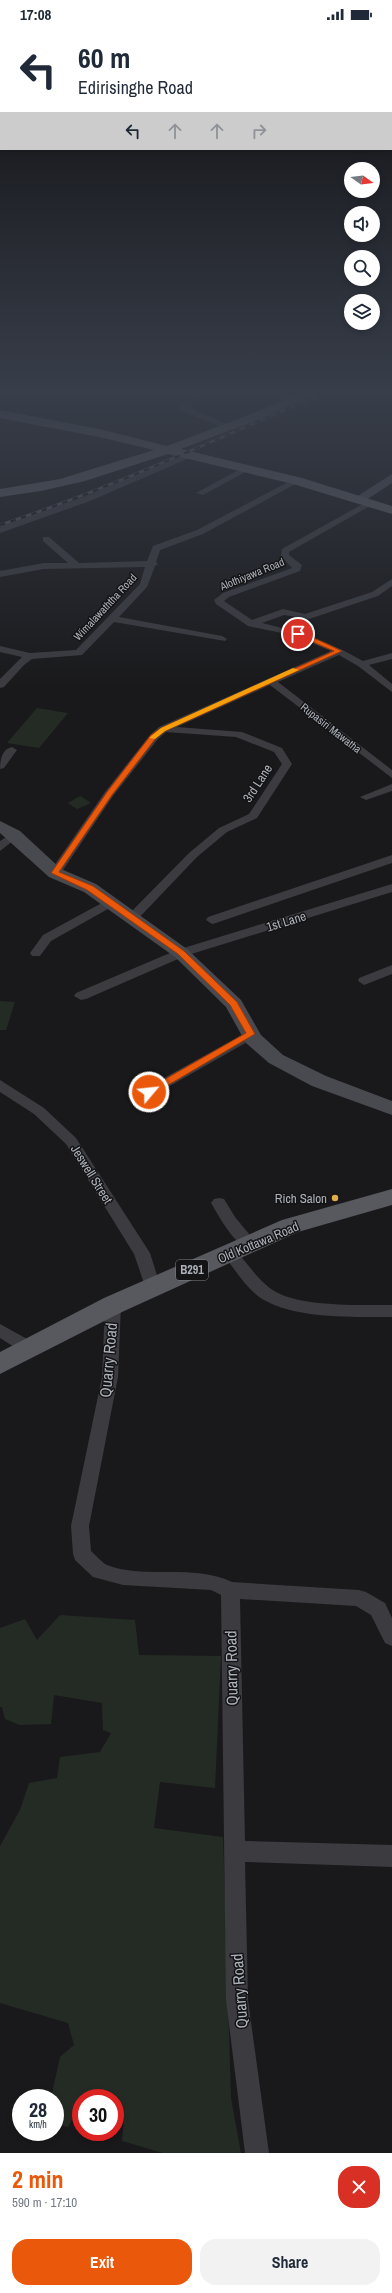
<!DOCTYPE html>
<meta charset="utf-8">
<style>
body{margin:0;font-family:"Archivo Narrow",sans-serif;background:#f2f2f3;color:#1f2937;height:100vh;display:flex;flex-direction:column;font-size:15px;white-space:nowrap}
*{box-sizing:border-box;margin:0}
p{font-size:13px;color:#747a83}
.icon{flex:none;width:22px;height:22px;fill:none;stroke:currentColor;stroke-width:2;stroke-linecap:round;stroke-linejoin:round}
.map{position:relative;height:2125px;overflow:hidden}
.side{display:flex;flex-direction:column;background:#fff;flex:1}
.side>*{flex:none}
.hud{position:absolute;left:0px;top:0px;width:392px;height:122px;box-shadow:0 2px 6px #0003;background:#fff;color:#1f2937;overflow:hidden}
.needle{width:26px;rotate:104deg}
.controls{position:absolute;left:344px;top:134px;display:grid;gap:8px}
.controls a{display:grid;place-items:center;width:36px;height:36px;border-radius:50%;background:#fff;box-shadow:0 2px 6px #0003;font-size:20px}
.speed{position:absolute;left:12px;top:2061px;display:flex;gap:8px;font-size:20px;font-weight:700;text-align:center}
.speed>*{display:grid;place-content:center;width:52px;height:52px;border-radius:50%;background:#fff;box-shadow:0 2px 6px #0003;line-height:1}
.speed small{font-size:10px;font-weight:400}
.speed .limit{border:6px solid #d22;background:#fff;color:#111}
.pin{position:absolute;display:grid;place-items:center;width:34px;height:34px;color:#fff;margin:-17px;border:2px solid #fff;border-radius:50%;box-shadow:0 1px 4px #0007}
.me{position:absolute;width:44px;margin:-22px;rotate:62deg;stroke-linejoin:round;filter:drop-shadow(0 0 3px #0008)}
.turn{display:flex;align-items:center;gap:14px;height:84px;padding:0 12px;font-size:18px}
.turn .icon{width:52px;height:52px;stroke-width:2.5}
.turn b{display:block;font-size:28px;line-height:34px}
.lanes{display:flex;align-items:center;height:38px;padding:0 12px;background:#0003;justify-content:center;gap:20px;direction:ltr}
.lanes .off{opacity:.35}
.round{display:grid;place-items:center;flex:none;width:42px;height:42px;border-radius:16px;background:#f2f2f3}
.head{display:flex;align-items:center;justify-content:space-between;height:68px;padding:0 12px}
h1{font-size:24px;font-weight:700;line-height:30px;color:#ea580c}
.action{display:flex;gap:8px;margin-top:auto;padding:8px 12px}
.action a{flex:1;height:46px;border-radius:16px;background:#ea580c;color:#fff;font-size:16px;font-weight:700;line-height:46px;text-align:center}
.action a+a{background:#f2f2f3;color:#1f2937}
.status{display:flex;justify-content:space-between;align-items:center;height:28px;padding:0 20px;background:#fff;direction:ltr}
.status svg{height:11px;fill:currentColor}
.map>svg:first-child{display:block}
</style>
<div class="status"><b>17:08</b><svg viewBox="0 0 49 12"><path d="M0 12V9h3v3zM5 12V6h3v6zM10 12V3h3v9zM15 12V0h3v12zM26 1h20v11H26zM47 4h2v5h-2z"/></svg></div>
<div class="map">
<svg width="392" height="2125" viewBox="0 0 392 2125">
<rect width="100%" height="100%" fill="#19191b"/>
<!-- green -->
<path fill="#242b24" d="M37 680 68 685 39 720 7 715Z
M80 768 91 775 77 781 68 775Z
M0 973 15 974 6 1002H0Z
M60 1587 135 1592 139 1627 221 1628 215 1760 160 1754 154 1800 223 1809 231 2070 241 2125H163L122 2113 124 2090 115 2088V2070H81V2084H76L68 2099 55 2096V2070H51L60 2029 74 2017 68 1995 0 1975V1818L20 1782 29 1755 57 1750 60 1729 100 1724 111 1705 103 1702 102 1675 54 1667 51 1696 20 1697 5 1691 2 1679H0V1600L25 1591 37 1612Z"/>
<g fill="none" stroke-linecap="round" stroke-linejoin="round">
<!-- street -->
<path fill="#3b3b40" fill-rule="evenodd" d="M37 363H50L56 366 52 368Z
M156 363H164L166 366 159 368Z
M190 363H198L199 367 192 369Z
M179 378H185L234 399 227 401 179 382Z
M187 426 194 428 90 473 0 505V499L84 469Z
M244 439 251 441 203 467 196 465Z
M294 451 301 453 203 506 160 522 156 534 158 536 155 538 147 559 119 589 222 608 227 611 225 613 114 594 82 627 32 631 24 637 4 659 0 660V651L22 629 0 624V618L30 625 76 622 140 556 145 539 44 541 0 549V543L44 535H68L43 513V509H49L79 535 147 533 153 518 197 502Z
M368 473 375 475 289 524V527L302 537 300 543 229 569 224 573 252 592 283 581 305 586 372 564 392 551V558L378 568 309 591 284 587 262 595C301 604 328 613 363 633L392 625V631L369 637 392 656V664L358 638 339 627 278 654 392 742V750L270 657 177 699 242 704 282 720 292 736 257 790 227 804 197 829 135 894H127L125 891 127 888 189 825 219 800 249 786 282 736 274 724 236 709 166 704 158 711 113 768 59 848H51L49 845 105 764 150 707 159 699 331 623 296 608 248 598 216 576 214 572 223 565 292 540 281 528 282 521Z
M12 719 17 722 4 740 0 741C0 732 2 721 12 719Z
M392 756V763L366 772 360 769Z
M14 804 18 805 20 807 18 809 0 823V813Z
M392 827V835L216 895 212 896 206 892 208 889Z
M392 856V864L185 928 86 971 81 972 74 968 76 965 177 922Z
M111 870 115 871 117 874 115 877 51 913 40 928H32L30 925 43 907Z
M392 937V946L364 957 358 953 359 950Z
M251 1002 256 1003 258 1006 256 1009 154 1067 149 1069 142 1064 144 1061Z
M0 1052 44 1080 76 1110 150 1225 161 1260 159 1264 153 1266 147 1264 134 1226 66 1116 34 1086 0 1064Z
M219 1170 224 1171 235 1189 254 1212 257 1216 254 1220C238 1225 219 1188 211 1175L214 1171Z
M230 1219 235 1221C247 1235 260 1255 276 1264 302 1279 362 1277 392 1277V1289C355 1289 297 1291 264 1272 248 1263 236 1243 225 1229L222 1225 225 1221Z
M113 1271 119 1273 121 1277 118 1349 89 1498 91 1523C96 1527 101 1534 107 1537 146 1552 192 1535 232 1554L359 1562 366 1564 385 1575 392 1590V1618L385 1615 371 1587 356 1578 240 1571 245 1813 392 1817V1839L245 1834 248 1972 269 2125H245L226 1972 221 1567 211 1562 123 1557 93 1549 75 1532 73 1526 71 1498 102 1349 105 1277 107 1273Z
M0 1296 38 1317 40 1321 38 1325C25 1330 11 1316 0 1310Z"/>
<!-- secondary -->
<path fill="#494a50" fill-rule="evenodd" d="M392 446V455L363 474 359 475 353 471Z
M0 793 20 803 61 841 96 856 187 921 241 972 261 1007 283 1027 326 1048 392 1073V1087L312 1058 269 1035 246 1015 226 979 175 929 84 864 49 849 0 805Z"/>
<!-- primary -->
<path fill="#57595e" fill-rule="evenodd" d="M303 363H319L260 391 181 421 302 450 392 478V486L293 456 168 426 85 453 41 463 0 469V461L60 451 154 422 99 409 0 390V382L99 401 167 418 251 386Z
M392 1161V1177L298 1204 122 1284 0 1346V1324L104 1270 282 1192Z"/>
<defs>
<path id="rail" d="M0 497C113 460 220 409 329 363"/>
</defs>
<!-- rail casing -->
<use href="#rail" stroke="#505157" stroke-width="3"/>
<!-- rail -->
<use href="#rail" stroke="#141416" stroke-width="2" stroke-dasharray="5.5" stroke-linecap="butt"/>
</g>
<!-- sky -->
<linearGradient id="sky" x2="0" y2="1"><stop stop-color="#0e0e0f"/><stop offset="0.55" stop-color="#383e4a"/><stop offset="1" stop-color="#383e4a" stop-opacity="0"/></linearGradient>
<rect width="392" height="661" fill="url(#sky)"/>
<!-- route -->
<path fill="#ea580c" stroke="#983908" d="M296 604H301L342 623 165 703 156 710 112 767 59 844 93 858 184 923 237 974 255 1006 153 1066H146V1062L246 1005 230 977 178 926 87 862 51 845 107 764 151 707 161 700 334 623 296 607Z"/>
<!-- slow -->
<path fill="#f59e0b" d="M293 640 299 642 165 703 155 711 149 710 161 700Z"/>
<!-- markers -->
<circle fill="#e1ad4c" stroke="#141416" stroke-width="1.5" cx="335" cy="1170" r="4"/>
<g text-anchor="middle" stroke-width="3" stroke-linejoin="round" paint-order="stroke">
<!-- far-street labels -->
<g font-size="11" fill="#adb1b9" stroke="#141416">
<text transform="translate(252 546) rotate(-22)" y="4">Alothiyawa Road</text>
<text transform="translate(105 579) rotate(-47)" y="4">Wimalawaththa Road</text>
<text transform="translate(331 700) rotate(38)" y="4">Rupasiri Mawatha</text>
</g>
<!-- shield labels -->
<rect fill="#141416" stroke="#7f8288" stroke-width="1" x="176" y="1232" width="32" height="20" rx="3"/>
<g font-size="12" font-weight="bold" fill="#adb1b9">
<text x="192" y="1246">B291</text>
</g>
<!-- street labels -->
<g font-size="13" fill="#adb1b9" stroke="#141416">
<text transform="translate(257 755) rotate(-57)" y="5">3rd Lane</text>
<text transform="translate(286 893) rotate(-17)" y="5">1st Lane</text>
<text transform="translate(92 1146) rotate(58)" y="5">Jeswell Street</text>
<text transform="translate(258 1214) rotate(-23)" y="5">Old Kottawa Road</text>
</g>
<!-- poi labels -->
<g font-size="13" fill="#adb1b9" stroke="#141416" text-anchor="end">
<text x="327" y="1175">Rich Salon</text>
</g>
<!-- near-street labels -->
<g font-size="16" fill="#adb1b9" stroke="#141416">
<text transform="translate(108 1332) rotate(-85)" y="6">Quarry Road</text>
<text transform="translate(231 1640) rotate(-91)" y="6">Quarry Road</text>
<text transform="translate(239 1963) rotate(-94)" y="6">Quarry Road</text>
</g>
</g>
</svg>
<div class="controls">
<a><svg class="needle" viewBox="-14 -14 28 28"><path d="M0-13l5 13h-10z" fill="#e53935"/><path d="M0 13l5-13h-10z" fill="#747a83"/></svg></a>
<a><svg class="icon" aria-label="sound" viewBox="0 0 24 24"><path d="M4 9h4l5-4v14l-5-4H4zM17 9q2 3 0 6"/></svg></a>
<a><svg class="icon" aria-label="search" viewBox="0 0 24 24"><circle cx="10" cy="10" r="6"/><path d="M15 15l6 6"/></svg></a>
<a><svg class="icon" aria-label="layers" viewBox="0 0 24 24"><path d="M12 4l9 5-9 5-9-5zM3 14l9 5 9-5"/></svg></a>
</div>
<div class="speed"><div>28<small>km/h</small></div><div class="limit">30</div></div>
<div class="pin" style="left:298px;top:606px;background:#d93025"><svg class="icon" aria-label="arrive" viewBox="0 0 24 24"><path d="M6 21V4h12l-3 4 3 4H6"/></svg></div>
<svg class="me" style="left:149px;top:1064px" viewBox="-20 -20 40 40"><circle r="17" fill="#ea580c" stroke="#fff" stroke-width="3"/><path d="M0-11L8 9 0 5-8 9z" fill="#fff"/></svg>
<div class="hud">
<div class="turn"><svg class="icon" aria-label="left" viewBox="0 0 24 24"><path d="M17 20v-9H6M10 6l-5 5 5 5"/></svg><div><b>60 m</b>Edirisinghe Road</div></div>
<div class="lanes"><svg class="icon" aria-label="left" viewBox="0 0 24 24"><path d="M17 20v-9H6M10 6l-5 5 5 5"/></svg><svg class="icon off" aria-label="ahead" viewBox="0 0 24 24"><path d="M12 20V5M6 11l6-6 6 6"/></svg><svg class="icon off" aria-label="ahead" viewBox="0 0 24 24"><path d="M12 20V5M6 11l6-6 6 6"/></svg><svg class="icon off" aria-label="right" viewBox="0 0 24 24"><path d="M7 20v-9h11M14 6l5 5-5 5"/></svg></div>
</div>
</div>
<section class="side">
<div class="head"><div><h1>2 min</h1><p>590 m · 17:10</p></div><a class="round" style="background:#d93025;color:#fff"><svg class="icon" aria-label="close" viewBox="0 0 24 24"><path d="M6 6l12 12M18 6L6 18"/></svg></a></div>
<div class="action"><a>Exit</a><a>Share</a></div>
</section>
